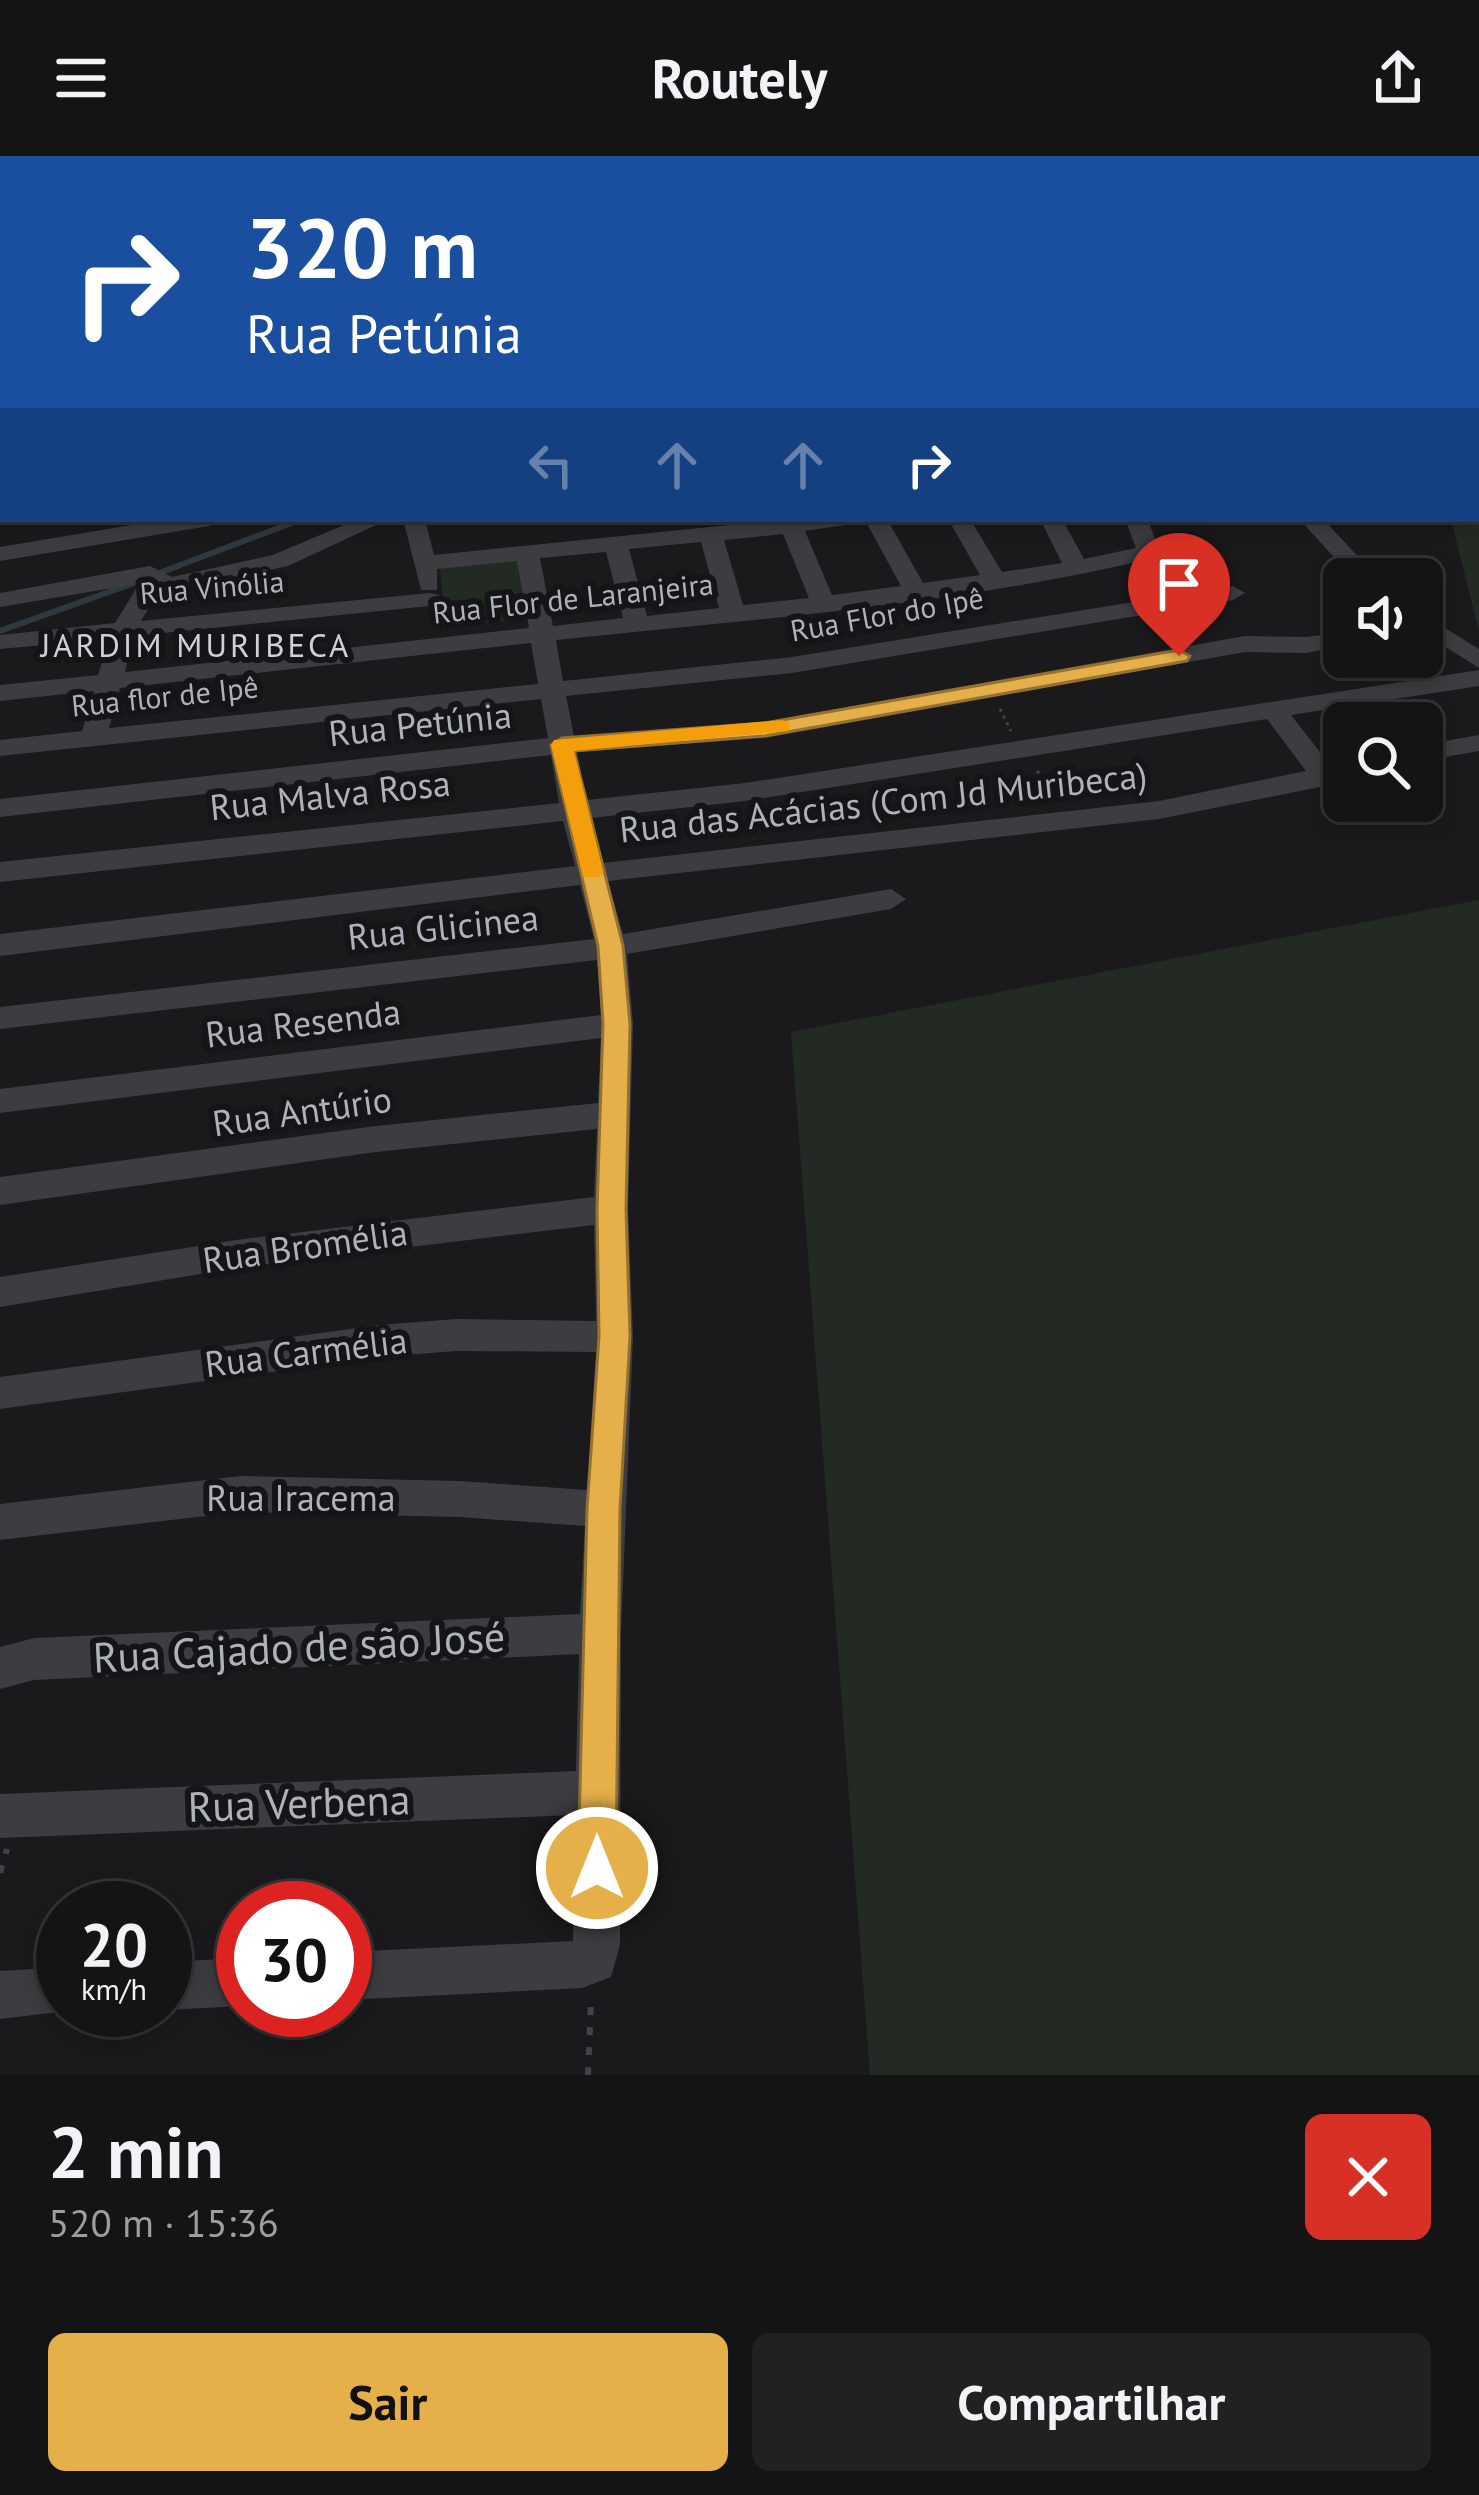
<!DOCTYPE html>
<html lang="pt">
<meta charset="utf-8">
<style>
body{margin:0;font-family:"PT Sans",sans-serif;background:#212122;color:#f1f3f6;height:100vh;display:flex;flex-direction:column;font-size:45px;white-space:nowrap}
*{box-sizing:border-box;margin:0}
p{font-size:39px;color:#9d9ea0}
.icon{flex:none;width:66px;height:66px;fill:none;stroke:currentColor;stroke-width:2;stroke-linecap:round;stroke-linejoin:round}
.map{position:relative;height:1919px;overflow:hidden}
.details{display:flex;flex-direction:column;background:#141415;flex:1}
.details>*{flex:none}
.banner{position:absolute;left:0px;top:0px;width:1479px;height:366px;box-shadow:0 6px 18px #0003,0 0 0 3px #333334;background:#1a4fa0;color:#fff;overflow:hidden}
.tools{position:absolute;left:1323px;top:402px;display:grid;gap:24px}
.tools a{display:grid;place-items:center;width:120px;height:120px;border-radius:18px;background:#141415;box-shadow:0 6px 18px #0003,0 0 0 3px #333334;font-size:60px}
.speed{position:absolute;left:36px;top:1725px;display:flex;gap:24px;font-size:60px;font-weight:700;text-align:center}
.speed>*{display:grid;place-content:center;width:156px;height:156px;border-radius:50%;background:#141415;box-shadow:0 6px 18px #0003,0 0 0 3px #333334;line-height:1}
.speed small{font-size:30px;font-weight:400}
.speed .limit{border:18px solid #d22;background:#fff;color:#111}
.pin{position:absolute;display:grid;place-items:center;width:102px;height:102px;color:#fff;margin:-123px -51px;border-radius:50% 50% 50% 0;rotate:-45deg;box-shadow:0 0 12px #0007}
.pin .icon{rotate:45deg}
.me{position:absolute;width:132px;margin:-66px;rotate:0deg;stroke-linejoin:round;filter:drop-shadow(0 0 9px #0008)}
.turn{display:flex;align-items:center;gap:42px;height:252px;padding:0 48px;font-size:54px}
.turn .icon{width:156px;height:156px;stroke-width:2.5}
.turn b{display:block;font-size:84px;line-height:102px}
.lanes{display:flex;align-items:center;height:114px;padding:0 48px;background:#0003;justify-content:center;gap:60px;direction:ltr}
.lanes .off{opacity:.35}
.round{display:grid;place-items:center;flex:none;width:126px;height:126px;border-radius:18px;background:#212122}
.head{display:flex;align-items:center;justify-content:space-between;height:204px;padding:0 48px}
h1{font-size:72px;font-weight:700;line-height:90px}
.action{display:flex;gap:24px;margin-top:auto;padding:24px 48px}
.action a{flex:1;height:138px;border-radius:18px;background:#e5b049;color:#111;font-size:48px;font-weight:700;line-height:138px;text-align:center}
.action a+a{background:#212122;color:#f1f3f6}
header{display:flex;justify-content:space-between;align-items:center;height:156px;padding:0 48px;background:#141415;font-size:54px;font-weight:700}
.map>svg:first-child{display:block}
</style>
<header><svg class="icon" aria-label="menu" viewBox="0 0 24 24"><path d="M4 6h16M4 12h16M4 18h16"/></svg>Routely<svg class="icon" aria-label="share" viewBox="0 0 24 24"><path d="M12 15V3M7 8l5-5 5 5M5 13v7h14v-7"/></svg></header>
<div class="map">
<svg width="1479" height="1919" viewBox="0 0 1479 1919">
<rect width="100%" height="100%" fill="#1a1a1c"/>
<!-- green -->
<path fill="#222a23" d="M867 0H1414L1422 3H855Z
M1479 346V476L1451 363H1476Z
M519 404 529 462 445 471 440 412Z
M1479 744V1919H870L791 876Z"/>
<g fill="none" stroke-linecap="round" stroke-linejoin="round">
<!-- stream -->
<path stroke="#313940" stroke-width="6" d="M154 419 302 363
M0 475 134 427"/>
<!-- path-far1 -->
<path stroke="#424348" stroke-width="3" stroke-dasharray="3 4.5" stroke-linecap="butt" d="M1000 553 1011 575
M1037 615 1059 644"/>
<!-- path -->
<path stroke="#424348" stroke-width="6" stroke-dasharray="8 12" stroke-linecap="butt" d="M0 1717 7 1693
M588 1919 591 1845"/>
<!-- minor -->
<path fill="#3c3c41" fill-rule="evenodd" d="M370 0H386L388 3H372Z
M739 0H757L759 3H741Z
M0 62H3V72H0Z
M3 106V118L0 119V107Z
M3 134V146L0 147V135Z
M0 164H3V176H0Z
M1479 177V189L1476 190V178Z
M0 197H3V209H0Z
M1476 225H1479V237H1476Z
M0 233H3V245H0Z
M3 344V358L0 359V345Z
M168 363H220L209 370 0 405V391Z
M358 363H389L288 410 157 438 141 465 430 437 439 439V449L134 480 125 516 529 472 517 405 437 413V434H421L403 363H425L434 399 789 363H887L923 427 980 419 948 363H970L1002 416 1062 407 1040 363H1062L1084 403 1136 392 1125 363H1147L1161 396 1157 401C961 449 754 463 556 484L563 525 792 501 1233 430 1245 437 1233 444 792 517 566 540 574 580 765 566 1245 480 1306 481 1344 476V490L1306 497 1245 496 765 582 577 596 586 644 745 627 1479 514V530L1291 559 1331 610 1344 607V625L1325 630 1159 663 608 725 623 778 891 733 906 743 891 753 627 798 633 868 628 1053 633 1181 621 1477 620 1789 611 1821 582 1832 345 1844V1796L573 1785 575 1659 0 1682V1638L576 1615 579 1498 34 1524 0 1533V1491L34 1482 580 1458 585 1370 459 1361 240 1356 0 1384V1348L240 1320 459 1325 588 1334 596 1196 456 1195 379 1201 0 1253V1221L379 1169 456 1163 596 1165 594 1069 243 1111 0 1151V1121L243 1083 594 1041 597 973 376 996 0 1049V1021L376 970 598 947 601 882 0 957V933L601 859 597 804 0 873V851L594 783 580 729 0 800V778L575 710 563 665 0 726V706L559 647 551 599 0 661V643L548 582 541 543 0 600V584L82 575 94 535 0 545V529L98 519 109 483 0 493V479L115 467 139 428 148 426 0 451V437L150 410 172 421 273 399ZM866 366 901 430 832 439 805 375ZM783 378 809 442 743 449 724 384ZM701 386 719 452 647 460 629 393ZM606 396 623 462 553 470 540 402ZM531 487 538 528 109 572 120 532ZM1267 563 1306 615 1159 645 603 707 591 662 745 645Z
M1299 363H1323L1379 423H1354Z
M1422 458 1479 493V512L1422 476Z
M1479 579V595L1422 605V589Z
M243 1802V1850L165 1854V1806Z
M63 1811V1854H75L0 1863V1815Z"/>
</g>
<!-- wall -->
<path fill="#3d3e41" d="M1477 0H1479V28L1476 25Z"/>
<!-- route -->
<path fill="#e5b049" stroke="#95722f" stroke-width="3" d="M1179 494 1190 500 1187 505 765 580 574 595 623 790 630 868 626 1053 630 1180 620 1353 616 1712 610 1725 597 1731 583 1725 578 1712 587 1353 599 1180 597 1053 603 868 598 790 551 589 562 582 765 567Z"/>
<!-- slow -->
<path fill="#f59e0b" d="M782 564 789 566V575L574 595 603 715 600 721H583L551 589 554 584Z"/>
<g text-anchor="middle" stroke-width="12" stroke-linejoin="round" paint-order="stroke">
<!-- far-street labels -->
<g font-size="30" fill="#aeb2bb" stroke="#151517">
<text transform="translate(212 432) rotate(-5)" y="10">Rua Vinólia</text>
<text transform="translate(573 443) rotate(-6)" y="10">Rua Flor de Laranjeira</text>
<text transform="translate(887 459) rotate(-10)" y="10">Rua Flor do Ipê</text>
<text transform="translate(165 541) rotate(-6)" y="10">Rua flor de Ipê</text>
</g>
<!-- far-neighbourhood labels -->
<g font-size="33" letter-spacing="3" fill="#cfd1d7" stroke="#151517">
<text x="196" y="501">JARDIM MURIBECA</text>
</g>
<!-- street labels -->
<g font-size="36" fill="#aeb2bb" stroke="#151517">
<text transform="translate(420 568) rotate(-6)" y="13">Rua Petúnia</text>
<text transform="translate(330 639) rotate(-6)" y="13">Rua Malva Rosa</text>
<text transform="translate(883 646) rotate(-6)" y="13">Rua das Acácias (Com Jd Muribeca)</text>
<text transform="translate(443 771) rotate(-6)" y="13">Rua Glicinea</text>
<text transform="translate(303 867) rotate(-7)" y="13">Rua Resenda</text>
<text transform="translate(302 955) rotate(-8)" y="13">Rua Antúrio</text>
<text transform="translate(305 1090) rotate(-8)" y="13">Rua Bromélia</text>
<text transform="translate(306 1196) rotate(-7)" y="13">Rua Carmélia</text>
<text x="301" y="1355">Rua Iracema</text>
</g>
<!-- near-street labels -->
<g font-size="42" fill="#aeb2bb" stroke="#151517">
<text transform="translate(299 1491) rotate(-3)" y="15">Rua Cajado de são José</text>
<text transform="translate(299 1647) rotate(-2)" y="15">Rua Verbena</text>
</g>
</g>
</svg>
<div class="tools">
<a><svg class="icon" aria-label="sound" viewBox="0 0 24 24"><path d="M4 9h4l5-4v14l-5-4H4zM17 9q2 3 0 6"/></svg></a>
<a><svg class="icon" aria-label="search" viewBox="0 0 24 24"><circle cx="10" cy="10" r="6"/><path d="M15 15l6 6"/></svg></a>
</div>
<div class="speed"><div>20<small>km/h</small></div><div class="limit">30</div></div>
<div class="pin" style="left:1179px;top:500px;background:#d93025"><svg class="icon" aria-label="arrive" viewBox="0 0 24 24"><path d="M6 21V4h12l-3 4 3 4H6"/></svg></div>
<svg class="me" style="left:597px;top:1712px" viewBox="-20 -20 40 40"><circle r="17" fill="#e5b049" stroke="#fff" stroke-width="3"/><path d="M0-11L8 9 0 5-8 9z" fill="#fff"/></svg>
<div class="banner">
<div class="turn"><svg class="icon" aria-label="right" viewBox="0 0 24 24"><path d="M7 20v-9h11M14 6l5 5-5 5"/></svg><div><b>320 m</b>Rua Petúnia</div></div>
<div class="lanes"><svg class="icon off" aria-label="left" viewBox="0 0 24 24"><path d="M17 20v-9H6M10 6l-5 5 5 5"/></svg><svg class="icon off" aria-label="ahead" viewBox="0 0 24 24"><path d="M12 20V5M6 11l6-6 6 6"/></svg><svg class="icon off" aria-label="ahead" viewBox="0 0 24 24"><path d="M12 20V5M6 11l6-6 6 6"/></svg><svg class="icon" aria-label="right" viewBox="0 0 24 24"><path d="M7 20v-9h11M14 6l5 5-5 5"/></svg></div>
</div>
</div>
<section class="details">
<div class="head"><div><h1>2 min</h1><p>520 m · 15:36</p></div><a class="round" style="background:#d93025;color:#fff"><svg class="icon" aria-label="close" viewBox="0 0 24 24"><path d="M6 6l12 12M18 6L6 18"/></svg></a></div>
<div class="action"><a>Sair</a><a>Compartilhar</a></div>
</section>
